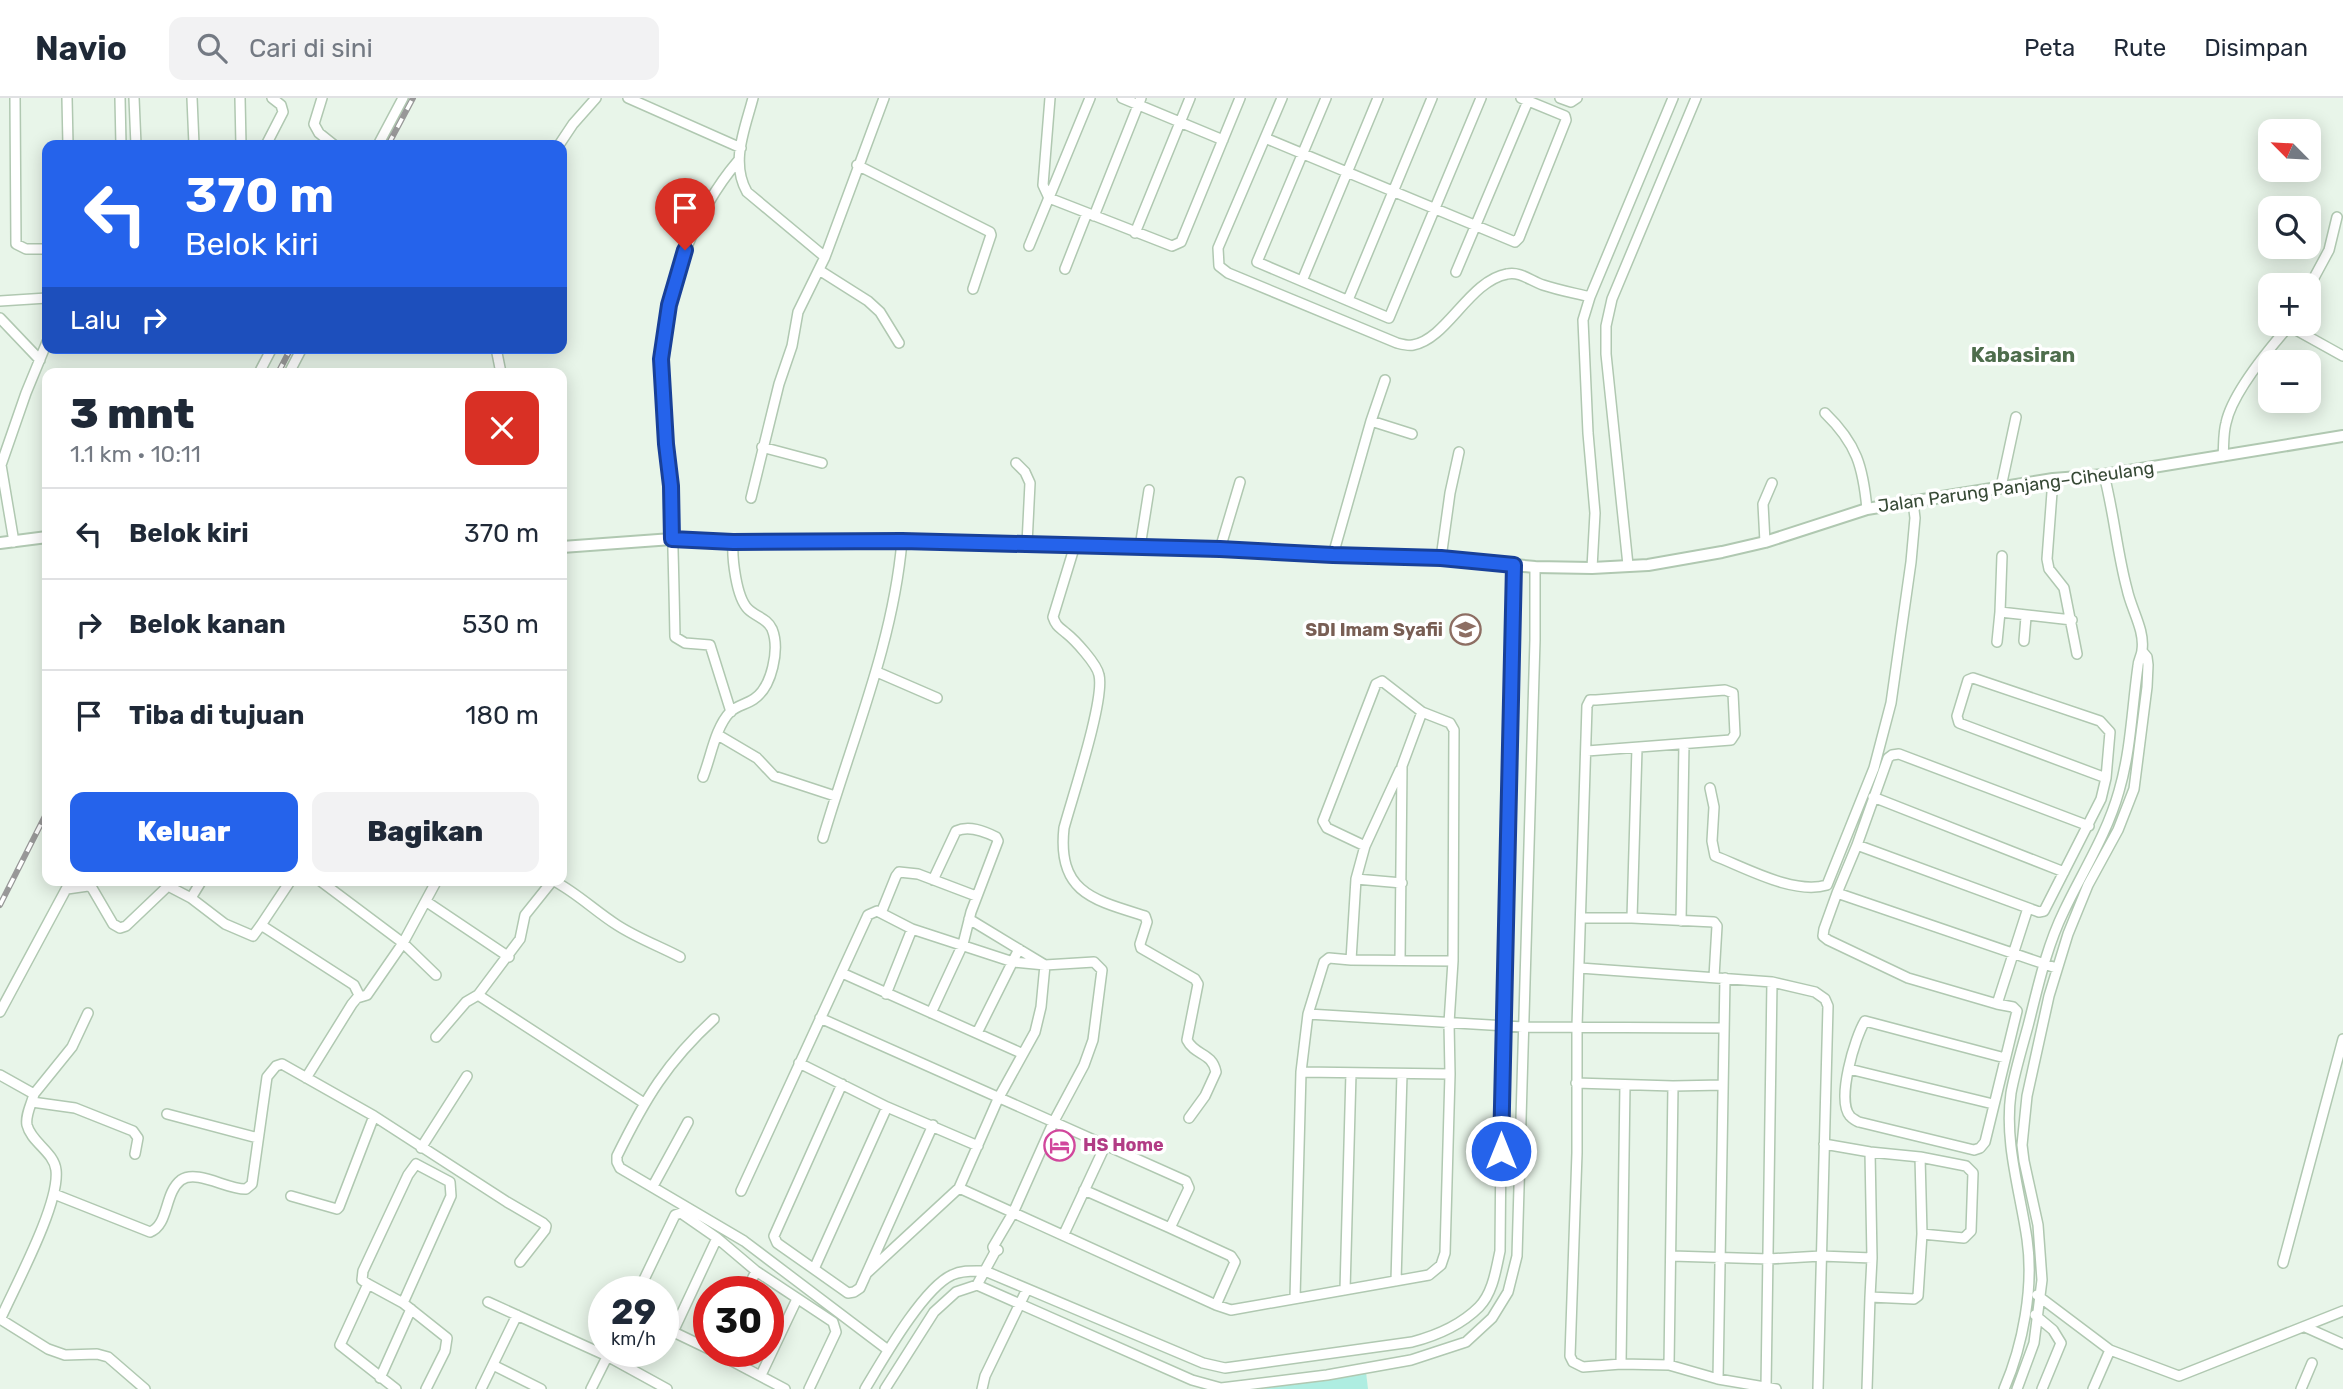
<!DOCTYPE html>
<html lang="id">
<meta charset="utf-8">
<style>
body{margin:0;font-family:Rubik,sans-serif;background:#f2f2f3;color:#1f2937;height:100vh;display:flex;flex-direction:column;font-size:26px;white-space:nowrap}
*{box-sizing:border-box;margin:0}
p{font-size:23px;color:#747a83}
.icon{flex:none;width:38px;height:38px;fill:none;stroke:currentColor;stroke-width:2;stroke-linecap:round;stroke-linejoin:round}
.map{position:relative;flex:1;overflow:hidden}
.details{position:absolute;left:42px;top:270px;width:525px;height:518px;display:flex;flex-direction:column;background:#fff;border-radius:14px;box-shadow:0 4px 18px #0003}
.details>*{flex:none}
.top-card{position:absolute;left:42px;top:42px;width:525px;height:214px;border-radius:14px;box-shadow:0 4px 18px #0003;background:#2563eb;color:#fff;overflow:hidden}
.needle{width:46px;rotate:294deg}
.tools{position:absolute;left:2258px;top:21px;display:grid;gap:14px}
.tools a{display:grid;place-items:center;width:63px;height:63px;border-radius:14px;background:#fff;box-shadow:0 4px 18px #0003;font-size:35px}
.speed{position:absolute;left:588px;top:1178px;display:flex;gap:14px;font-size:35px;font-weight:700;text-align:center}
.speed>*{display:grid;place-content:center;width:91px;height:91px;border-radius:50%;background:#fff;box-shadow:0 4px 18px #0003;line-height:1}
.speed small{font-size:18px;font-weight:400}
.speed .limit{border:10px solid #d22;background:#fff;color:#111}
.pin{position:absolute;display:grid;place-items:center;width:60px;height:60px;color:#fff;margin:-72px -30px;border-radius:50% 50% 50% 0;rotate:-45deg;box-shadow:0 0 7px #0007}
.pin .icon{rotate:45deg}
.me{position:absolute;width:77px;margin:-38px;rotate:0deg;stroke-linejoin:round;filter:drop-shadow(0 0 5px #0008)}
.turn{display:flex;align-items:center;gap:24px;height:147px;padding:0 28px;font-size:32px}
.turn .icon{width:91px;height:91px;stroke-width:2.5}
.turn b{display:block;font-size:49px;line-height:60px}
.then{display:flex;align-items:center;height:66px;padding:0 28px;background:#0003;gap:14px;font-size:26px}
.round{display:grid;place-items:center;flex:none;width:74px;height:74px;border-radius:14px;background:#f2f2f3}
.head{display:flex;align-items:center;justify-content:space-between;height:119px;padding:0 28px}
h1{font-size:42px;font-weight:800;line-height:52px}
.action{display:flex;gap:14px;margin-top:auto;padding:14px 28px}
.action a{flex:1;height:80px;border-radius:14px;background:#2563eb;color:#fff;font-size:28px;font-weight:800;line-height:80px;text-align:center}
.action a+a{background:#f2f2f3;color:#1f2937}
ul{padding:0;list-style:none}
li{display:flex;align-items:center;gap:21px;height:91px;padding:0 28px;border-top:2px solid #e0e1e3}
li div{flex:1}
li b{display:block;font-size:26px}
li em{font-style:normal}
header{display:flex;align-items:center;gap:42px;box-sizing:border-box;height:98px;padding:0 35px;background:#fff;border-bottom:2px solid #e0e1e3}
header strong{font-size:33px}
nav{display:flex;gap:38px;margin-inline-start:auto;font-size:24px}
.search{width:490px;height:63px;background:#f2f2f3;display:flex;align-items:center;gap:18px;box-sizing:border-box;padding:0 24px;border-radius:14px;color:#747a83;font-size:26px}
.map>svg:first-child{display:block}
</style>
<header>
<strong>Navio</strong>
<div class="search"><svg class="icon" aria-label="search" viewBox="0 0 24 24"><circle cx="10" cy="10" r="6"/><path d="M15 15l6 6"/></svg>Cari di sini</div>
<nav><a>Peta</a><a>Rute</a><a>Disimpan</a></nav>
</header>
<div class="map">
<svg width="2343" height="1291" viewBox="0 0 2343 1291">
<rect width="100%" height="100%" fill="#e8f5e9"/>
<!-- green -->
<path fill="#aeede1" d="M1366 1274 1368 1291H1262Z"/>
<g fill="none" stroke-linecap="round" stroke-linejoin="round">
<defs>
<path id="minor" d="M15 0 16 146 26 151H47
M67 0 68 47
M120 0 121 47
M134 0 136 47
M192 0 194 47
M240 0 241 47
M322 0 314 26 319 35 334 47
M628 0 741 50
M753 0C745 31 730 64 747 94L825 159
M1050 0 1043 87 1049 100 1172 148 1181 144 1240 0
M1122 0 1223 42
M1282 0 1218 150 1219 168 1228 175 1397 245C1401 246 1408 248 1413 247 1447 241 1469 183 1507 176 1520 173 1531 183 1543 187 1558 192 1574 195 1590 199
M1326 0 1257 164 1389 220 1481 0
M1560 0 1571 4 1577 0
M1265 40 1515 144 1519 140 1566 22 1565 18 1521 0
M266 47 283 14 281 7 272 0
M378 47 403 0
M559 47 573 26 596 0
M857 67 990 134 991 137 973 191
M1094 118 1141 0
M1135 135 1190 0
M1029 148 1090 0
M1065 171 1087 115
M819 172 868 203 880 214 899 245
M1456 174 1528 3
M1302 183 1378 0
M2308 191 2329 152 2337 119
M1348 202 1432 0
M0 203 47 200
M0 220 40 262
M2291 226 2289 228 2343 258
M496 250 501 275
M259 275 272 250
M289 275 302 250
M1825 315C1857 346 1863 369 1867 411
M1371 323 1412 336
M762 349 822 365
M2223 358C2224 348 2223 336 2226 325 2232 296 2269 251 2289 228
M1016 365 1025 374 1030 385 1027 446
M2053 381 2047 461 2049 471 2064 490 2077 556
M2001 389 2016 319
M751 400 779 286 792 248 798 214 825 159 884 0
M14 444 1 367 26 295 47 244
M1765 444 1763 406 1772 385
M1075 447 1053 519C1056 528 1059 529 1066 535 1075 542 1097 566 1099 577 1105 602 1072 700 1064 730 1057 794 1093 802 1145 818L1147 824 1140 846 1141 850 1195 881 1198 886 1187 942C1195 958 1212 954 1216 974L1205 998 1189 1020
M1140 449 1149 392
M1220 451 1240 384
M1333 457 1371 323 1385 282
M1441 460 1450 395 1459 354
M1628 467 1606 256V228L1612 201 1696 0
M1592 470 1595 415 1588 335 1583 222 1590 199 1673 0
M2000 514 2002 458
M2024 543 2026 519
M1997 544 2000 514 2072 522
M877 574 937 600
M731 614 710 547 685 545 675 539C674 489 673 440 671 390 669 348 661 306 661 263 662 197 695 113 738 63
M718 637 757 660 774 678 835 698
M1587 653 1731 642 1735 636 1733 595 1725 592 1596 602H1590L1587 608 1577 928V1055L1570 1258 1573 1264 1583 1269 1621 1266 1669 1267 1718 1281 1776 1291
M703 679C711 659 715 630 730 614 736 608 747 606 754 601 772 589 780 551 772 531 767 520 756 519 748 511 736 499 732 460 733 444
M1710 690 1714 709 1712 743 1715 758C1746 770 1794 797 1827 787L1874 670 1891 605 1911 464 1915 420 1913 404
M1873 699 2064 774
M823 740C852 641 893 546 902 443
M1857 747 1888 660 1892 657 1899 656 2089 728
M1356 781 1402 785
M319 782 403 845 436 877
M553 782 525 817 520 841 478 897 644 1005
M554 783C577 795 595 813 617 827 637 840 659 848 680 859
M67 791 88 788 92 790 113 826 120 830 126 828 168 788 191 800 225 826 253 838 261 827 354 887 360 899
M1837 795 1824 831 1823 838 1828 842 1908 880 1997 906 2013 909 2017 913 1985 1044 1980 1050 1974 1052 1859 1024C1858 1024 1850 1019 1850 1018 1836 1002 1855 939 1865 923L2005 960
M191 800 202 782
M427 804 509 859
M881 815 896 778 899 774 918 776 976 798
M1581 820H1632L1714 824 1717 828 1714 879
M1632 820 1637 650
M1681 823 1684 646
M261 827 291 782
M1351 862 1356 781 1365 748 1400 672
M1400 862 1402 668 1422 614
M1580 870 1772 884 1815 894 1825 901 1828 908 1818 1291
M2056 870 1837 795 1857 747 2039 814 2044 813 2101 701 2106 680 2110 634 2100 623 1973 580 1968 582 1957 618 1959 625 2106 680
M842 875 1021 955
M886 896 912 831
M1997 906 2028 810
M0 914 71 782
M931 915 963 846 971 814 998 743 996 739C984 733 969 727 956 733L933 782
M1308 916 1523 929 1724 930
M820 920 1186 1083 1189 1090 1170 1130 1231 1158 1235 1164 1216 1207
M714 921C667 964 645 1001 617 1058V1064L620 1070 744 1143 888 1252
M977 935 1019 851
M436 939 466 904 478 897
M799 965 887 1009 978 1048
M1849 971 1993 1006
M1301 974 1450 976
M0 977 34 996C32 1005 25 1017 27 1027 31 1044 54 1054 56 1072 60 1106 15 1188 0 1222
M306 980 352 906 357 900 367 897 403 845 437 782
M1576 985 1673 988 1723 987
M842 986 774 1138 777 1145 848 1195 854 1194 860 1190 933 1027
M34 996 72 949 88 915
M32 1004 75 1010 133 1033 138 1040 135 1056
M167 1016 258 1040
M1824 1046 1870 1054 1920 1059 1966 1068 1973 1075 1971 1133 1964 1140 1922 1136 1918 1198 1914 1201 1870 1199 1867 1291
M421 1050 467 978
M1870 1054 1872 1160 1870 1199
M1920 1059 1922 1136
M653 1088 688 1024
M959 1090 1216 1207 1231 1212 1429 1177 1441 1167 1445 1155 1450 976 1449 925 1453 863 1454 632 1450 625 1422 614 1382 583 1376 586 1323 723 1327 730 1365 748
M1084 1092 1170 1130
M741 1093 868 817 877 813 912 831 1013 864 1045 867 1094 864 1102 872 1093 942 1084 967 1054 1023 1013 1115 993 1149 995 1154
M54 1096 150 1134C169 1127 164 1095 181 1082 197 1071 228 1092 246 1091L252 1086 267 979 276 968 282 966 374 1018 507 1104 543 1125 546 1128 545 1132 520 1164
M291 1098 337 1111 339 1109 374 1018
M1064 1136 1105 1048
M1672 1158 1769 1161 1821 1158 1872 1160
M2283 1165 2343 941
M814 1171 887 1009
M867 1175 959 1090 998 1001 1035 934 1041 909 1045 867 969 821
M1396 1183 1402 976
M368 1186 362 1182 363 1173 408 1077 416 1066 450 1084 451 1098 403 1205
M977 1187 995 1154 998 1152
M1345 1192 1351 975
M638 1194 675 1117 681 1115 717 1140 756 1173 833 1224 836 1234 809 1291
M746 1194 756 1173
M2037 1197 2110 1252 2179 1278 2343 1213
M1295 1200 1301 974 1308 916 1324 864 1329 860 1351 862 1453 863
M488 1204 607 1258 667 1291
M2035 1217 2053 1232 2061 1245 2042 1291
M0 1221 48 1251 65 1257 97 1256 108 1259 145 1291
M663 1229 709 1251
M2305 1229 2343 1246
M673 1234 717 1140
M713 1253 785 1291
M1621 1266 1625 987
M493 1267 541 1291
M1669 1267 1673 988
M761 1277 797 1201
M380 1280 411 1211
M1718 1281 1725 880
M1766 1290 1772 884
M396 1291 340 1247 368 1186 403 1205 447 1240 445 1253 426 1291
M481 1291 517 1217
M591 1291 609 1255
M865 1291C882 1263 923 1190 952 1177 962 1172 974 1173 985 1173L1203 1265 1225 1270 1412 1244C1435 1238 1461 1227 1479 1209 1493 1195 1496 1171 1500 1153L1502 927 1514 467
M885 1291 934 1214 956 1194 977 1187 1192 1282 1221 1290 1327 1277 1411 1262 1466 1244 1492 1220 1508 1194 1517 1158 1535 542V469
M982 1291 985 1278 1027 1191
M2004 1291C2023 1247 2034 1189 2027 1141 2020 1093 2004 1044 2011 995 2015 973 2022 950 2028 928 2038 889 2046 850 2064 813 2083 773 2107 736 2119 693 2131 652 2132 610 2138 568 2138 562 2142 557 2142 552 2145 532 2131 511 2127 491 2117 454 2114 415 2104 377
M2017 1291 2034 1245 2042 1182 2038 1127 2024 1063 2022 1047 2027 998 2049 898 2068 836 2088 787 2118 732 2134 691 2147 589 2148 567 2147 559 2142 553
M2093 1291 2110 1252
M2301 1291 2312 1265"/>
<path id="tertiary" d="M0 445 47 439
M562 449 672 441 733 444 902 443 1220 451 1333 457 1441 460 1535 469 1592 470 1648 467 1722 454 1765 444 1867 411 2053 381 2104 377 2343 338"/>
</defs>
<!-- minor casing -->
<use href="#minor" stroke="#b0c8b1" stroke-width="12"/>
<!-- tertiary casing -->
<use href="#tertiary" stroke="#b0c8b1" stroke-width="14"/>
<!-- minor -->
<use href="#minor" stroke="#fff" stroke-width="9"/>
<!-- tertiary -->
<use href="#tertiary" stroke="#fff" stroke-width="10"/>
<defs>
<path id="rail" d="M388 47 413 0
M278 275 291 250
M0 807 47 714"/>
</defs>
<!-- rail casing -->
<use href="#rail" stroke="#989898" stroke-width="6"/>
<!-- rail -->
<use href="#rail" stroke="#fff" stroke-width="3.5" stroke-dasharray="10" stroke-linecap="butt"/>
</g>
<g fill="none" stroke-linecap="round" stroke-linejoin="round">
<defs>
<path id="route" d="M685 152 669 207 661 261 666 346 671 388 672 441 733 444 902 443 1220 451 1333 457 1441 460 1514 467 1501 1053"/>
</defs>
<!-- route casing -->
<use href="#route" stroke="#184099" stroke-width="18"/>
<!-- route -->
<use href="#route" stroke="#2563eb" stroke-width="12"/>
</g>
<!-- icons -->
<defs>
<symbol id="school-ring" viewBox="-11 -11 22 22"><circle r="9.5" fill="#fff" stroke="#8d6e63" stroke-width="1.5"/><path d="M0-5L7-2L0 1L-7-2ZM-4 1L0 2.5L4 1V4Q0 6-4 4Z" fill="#8d6e63"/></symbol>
<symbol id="hotel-ring" viewBox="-11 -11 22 22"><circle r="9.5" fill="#fff" stroke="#d1479c" stroke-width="1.5"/><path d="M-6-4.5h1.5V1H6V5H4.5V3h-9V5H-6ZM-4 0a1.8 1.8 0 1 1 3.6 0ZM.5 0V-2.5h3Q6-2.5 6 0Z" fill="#d1479c"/></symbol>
</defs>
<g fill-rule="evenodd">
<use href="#school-ring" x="1448" y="514" width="35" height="35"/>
<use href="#hotel-ring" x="1042" y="1030" width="35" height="35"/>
</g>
<g text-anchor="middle" stroke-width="7" stroke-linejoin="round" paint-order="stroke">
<!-- street labels -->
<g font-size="18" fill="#374a36" stroke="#fff">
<text transform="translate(2016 389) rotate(-8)" y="6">Jalan Parung Panjang–Ciheulang</text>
</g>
<!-- education labels -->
<g font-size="18" font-weight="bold" fill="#785e54" stroke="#fff" text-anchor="end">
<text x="1443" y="538">SDI Imam Syafii</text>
</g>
<!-- hotel labels -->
<g font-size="18" font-weight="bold" fill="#b23c85" stroke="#fff" text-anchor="start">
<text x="1083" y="1053">HS Home</text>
</g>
<!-- quarter labels -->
<g font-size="21" font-weight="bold" fill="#4e6d4c" stroke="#fff">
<text x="2023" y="264">Kabasiran</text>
</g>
</g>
</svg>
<div class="tools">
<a><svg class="needle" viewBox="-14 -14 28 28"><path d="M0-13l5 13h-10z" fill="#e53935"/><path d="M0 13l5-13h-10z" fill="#747a83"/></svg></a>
<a><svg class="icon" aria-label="search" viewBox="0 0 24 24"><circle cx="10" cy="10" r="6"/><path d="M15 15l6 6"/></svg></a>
<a>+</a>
<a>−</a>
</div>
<div class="speed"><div>29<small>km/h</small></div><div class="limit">30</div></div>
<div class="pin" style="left:685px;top:152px;background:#d93025"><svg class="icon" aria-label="arrive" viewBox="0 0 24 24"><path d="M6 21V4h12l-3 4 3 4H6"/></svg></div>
<svg class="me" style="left:1501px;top:1053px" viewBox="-20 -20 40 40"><circle r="17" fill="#2563eb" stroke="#fff" stroke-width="3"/><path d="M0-11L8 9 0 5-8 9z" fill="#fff"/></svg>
<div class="top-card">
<div class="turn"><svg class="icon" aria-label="left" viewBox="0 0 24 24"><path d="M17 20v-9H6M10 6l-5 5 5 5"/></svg><div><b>370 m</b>Belok kiri</div></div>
<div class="then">Lalu<svg class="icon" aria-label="right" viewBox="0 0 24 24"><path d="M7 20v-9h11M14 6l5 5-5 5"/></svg></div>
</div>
<section class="details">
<div class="head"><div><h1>3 mnt</h1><p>1.1 km · 10:11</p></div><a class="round" style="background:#d93025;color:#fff"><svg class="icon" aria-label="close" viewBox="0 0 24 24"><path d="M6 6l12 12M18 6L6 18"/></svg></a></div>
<ul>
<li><svg class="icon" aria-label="left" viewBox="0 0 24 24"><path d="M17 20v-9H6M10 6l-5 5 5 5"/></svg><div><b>Belok kiri</b></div><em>370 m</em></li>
<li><svg class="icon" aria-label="right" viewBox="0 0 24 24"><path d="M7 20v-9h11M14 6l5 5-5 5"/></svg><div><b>Belok kanan</b></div><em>530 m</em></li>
<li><svg class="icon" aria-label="arrive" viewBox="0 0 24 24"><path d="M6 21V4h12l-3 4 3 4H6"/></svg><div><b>Tiba di tujuan</b></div><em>180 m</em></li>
</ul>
<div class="action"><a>Keluar</a><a>Bagikan</a></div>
</section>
</div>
